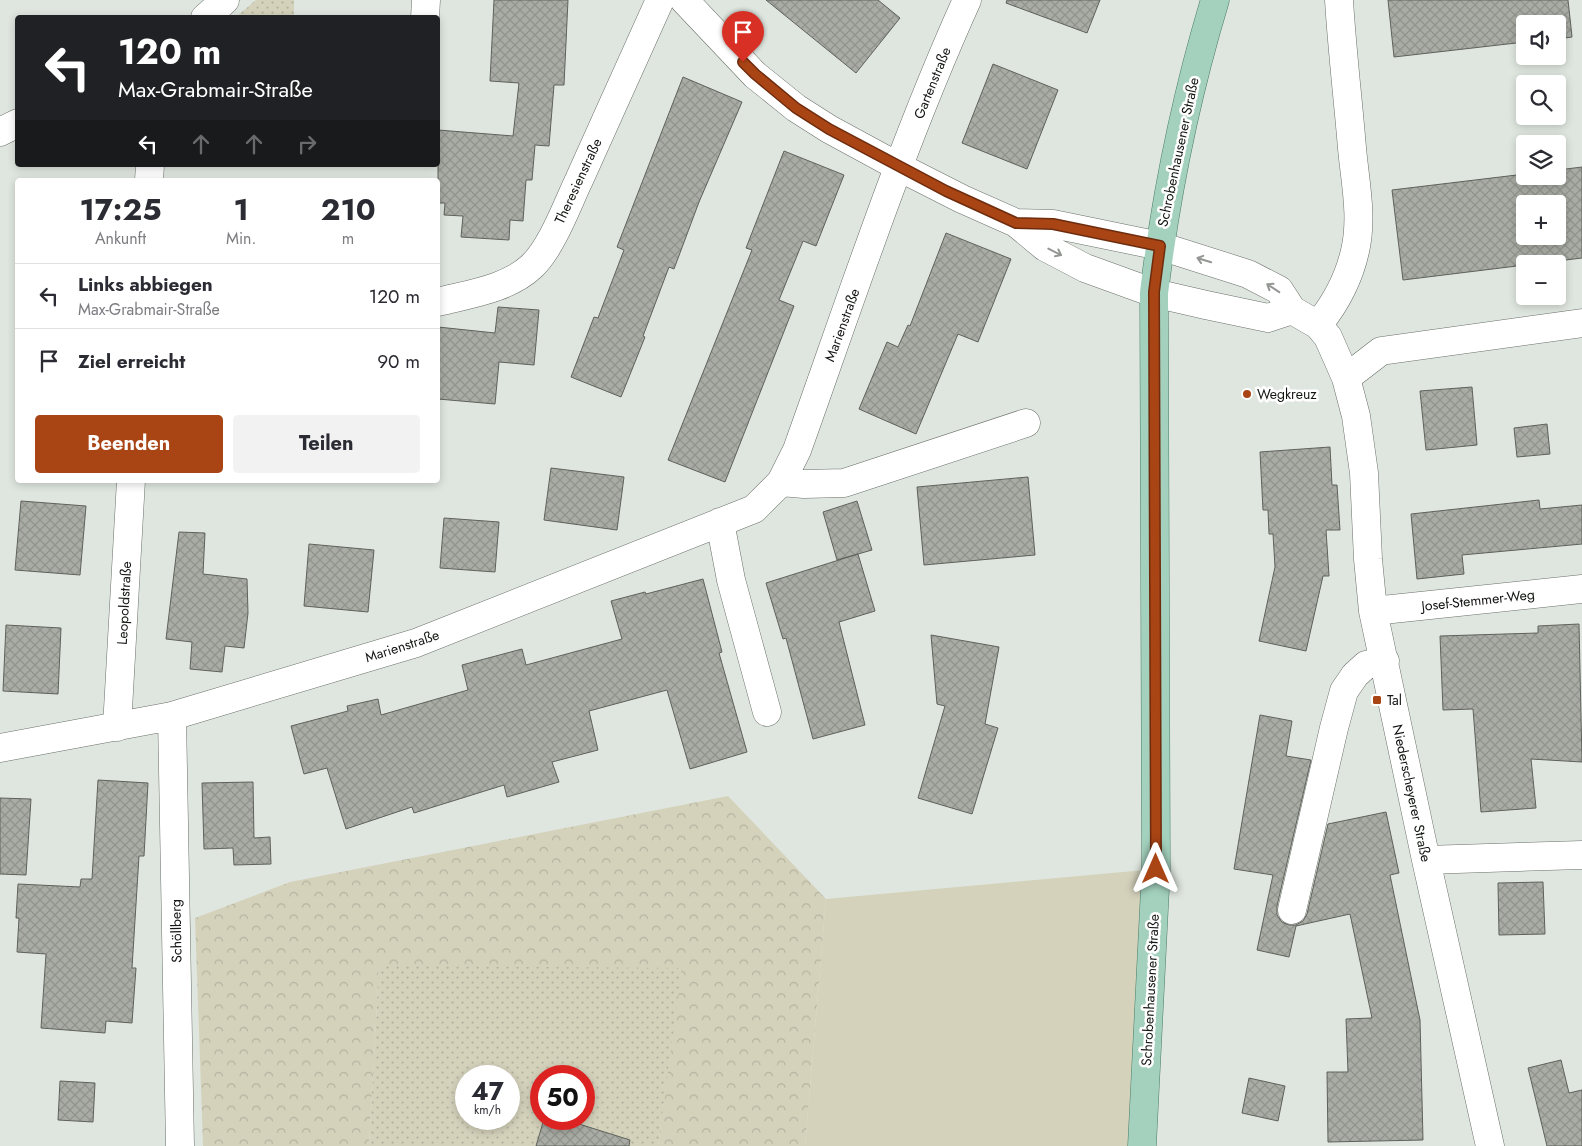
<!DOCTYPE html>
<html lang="de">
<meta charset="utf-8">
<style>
body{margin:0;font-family:Jost,sans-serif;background:#f2f2f3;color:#2b2b33;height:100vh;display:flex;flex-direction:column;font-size:19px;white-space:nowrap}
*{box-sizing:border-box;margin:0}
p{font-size:16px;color:#7c7c81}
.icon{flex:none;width:28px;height:28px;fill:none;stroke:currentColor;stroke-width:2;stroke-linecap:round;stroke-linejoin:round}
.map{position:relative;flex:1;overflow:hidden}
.panel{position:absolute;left:15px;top:178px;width:425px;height:305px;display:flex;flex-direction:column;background:#fff;border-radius:5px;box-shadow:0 2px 8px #0003}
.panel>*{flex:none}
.banner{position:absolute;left:15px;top:15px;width:425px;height:152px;border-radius:5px;box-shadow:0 2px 8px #0003;background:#202124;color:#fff;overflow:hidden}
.controls{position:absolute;left:1516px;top:15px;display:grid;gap:10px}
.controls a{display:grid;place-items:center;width:50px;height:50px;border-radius:5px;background:#fff;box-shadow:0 2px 8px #0003;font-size:25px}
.speed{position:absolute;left:455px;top:1065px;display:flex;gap:10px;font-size:25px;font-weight:700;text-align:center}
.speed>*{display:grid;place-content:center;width:65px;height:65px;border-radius:50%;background:#fff;box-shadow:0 2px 8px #0003;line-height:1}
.speed small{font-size:12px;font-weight:400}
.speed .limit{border:8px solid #d22;background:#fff;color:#111}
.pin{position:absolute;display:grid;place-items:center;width:42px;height:42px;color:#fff;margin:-51px -21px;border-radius:50% 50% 50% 0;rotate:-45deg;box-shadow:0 0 5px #0007}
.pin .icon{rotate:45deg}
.me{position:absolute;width:55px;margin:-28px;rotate:0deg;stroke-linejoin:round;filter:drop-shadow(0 0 4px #0008)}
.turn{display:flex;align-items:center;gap:18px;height:105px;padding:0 20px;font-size:22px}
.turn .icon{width:65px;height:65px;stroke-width:2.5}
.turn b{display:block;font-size:35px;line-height:42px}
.lanes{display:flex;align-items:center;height:48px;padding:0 20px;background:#0003;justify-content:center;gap:25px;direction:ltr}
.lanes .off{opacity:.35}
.eta{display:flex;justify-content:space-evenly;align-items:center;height:85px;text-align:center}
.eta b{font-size:30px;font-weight:700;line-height:35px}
.cta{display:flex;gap:10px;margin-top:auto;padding:10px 20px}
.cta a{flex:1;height:58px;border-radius:5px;background:#a94415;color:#fff;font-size:20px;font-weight:700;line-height:58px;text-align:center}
.cta a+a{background:#f2f2f3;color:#2b2b33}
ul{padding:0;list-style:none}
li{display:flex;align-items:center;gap:15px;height:65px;padding:0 20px;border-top:1px solid #e1e1e2}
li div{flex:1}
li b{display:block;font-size:19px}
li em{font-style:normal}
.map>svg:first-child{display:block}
</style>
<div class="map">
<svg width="1582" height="1146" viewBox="0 0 1582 1146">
<defs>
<pattern id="forest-crowns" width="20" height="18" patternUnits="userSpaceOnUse" patternTransform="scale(1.25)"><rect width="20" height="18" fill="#d4d2bb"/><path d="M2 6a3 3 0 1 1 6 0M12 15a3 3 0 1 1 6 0" fill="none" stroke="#b5b3a0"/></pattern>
<pattern id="park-dots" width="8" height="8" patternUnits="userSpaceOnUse" patternTransform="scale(1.25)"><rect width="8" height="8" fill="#d4d2bb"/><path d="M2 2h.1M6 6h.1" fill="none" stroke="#b5b3a0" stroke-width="1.8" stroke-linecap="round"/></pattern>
<pattern id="building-cross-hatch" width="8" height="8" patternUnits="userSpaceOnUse" patternTransform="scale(1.25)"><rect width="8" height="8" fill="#a9aca4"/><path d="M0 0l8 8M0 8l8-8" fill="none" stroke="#90938c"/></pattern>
</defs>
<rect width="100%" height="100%" fill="#dfe6df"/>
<!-- grass -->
<path fill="#d4d2bb" d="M1156 869 1142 1146H805L826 899Z"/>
<!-- forest -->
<path fill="url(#forest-crowns)" d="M728 796 826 899 805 1146H658L681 969 379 967 369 1146H203L195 918 290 882Z"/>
<!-- park -->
<path fill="url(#park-dots)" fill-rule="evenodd" d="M256 0H294V17H236Z
M379 966 682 968 658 1146H369ZM466 1076H509V1119H466ZM541 1076H584V1119H541Z"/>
<!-- building -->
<path fill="url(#building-cross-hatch)" stroke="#5f625b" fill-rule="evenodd" d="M494 0H568L564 85H554L549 146 535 145 532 180H526L523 221 510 220 509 240 461 237 463 216 444 215 445 203H438V130L513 136 519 83 490 81Z
M766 0H878L900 18 856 73Z
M1007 0H1100L1087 33 1006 3Z
M1388 0H1568L1572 37 1558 39V24H1525V42L1394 57Z
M993 64 1058 90 1027 169 962 143Z
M683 77 742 102 699 202 674 269 669 267 643 336 645 337 621 397 571 377 594 317 598 318 624 250 617 247Z
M784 151 844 175 816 246 803 241 779 300 794 306 725 482 668 460 752 250 746 248Z
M1582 167V258L1403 280 1392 190 1525 174V176H1558V170ZM1525 204H1558V236H1525Z
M946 233 1011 259 978 342 958 334 916 434 859 409 887 342 898 347 908 325 910 326Z
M498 307 539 310 534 365 499 362 495 404 438 399V327L495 333Z
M1472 387 1477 445 1426 450 1420 391Z
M1547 424 1550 454 1517 457 1514 428Z
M1330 447 1332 485H1337L1340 530H1326L1329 576H1323L1306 651 1259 641 1275 567 1273 534H1269L1268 510H1263L1260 452Z
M551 468 624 477 617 530 544 520Z
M1028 477 1035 555 924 565 917 487Z
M1539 500 1540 509 1582 505V544L1462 555 1464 574 1417 579 1411 514Z
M21 501 86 506 80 575 15 570Z
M857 501 872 550 837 560 823 512Z
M444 518 499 522 495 572 440 568Z
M179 532 205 533 203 574 247 579 248 613 244 648 225 646 222 672 190 669 192 642 166 639Z
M309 544 374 550 368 612 304 606Z
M858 554 875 611 839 622 865 725 813 739 786 638 783 639 766 583Z
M703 579 722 652 719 653 747 752 690 769 667 690 589 711 598 750 552 762 559 782 507 797 504 785 414 813 412 807 346 829 327 768 304 774 291 726 348 711 347 706 378 699 381 715 468 690 462 665 522 649 526 665 622 639 611 601 645 592 646 594Z
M1579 624 1582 762 1531 759 1536 808 1481 812 1473 709 1443 710 1440 636 1538 633V626Z
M6 625 61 628 58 694 3 691Z
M931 635 999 647 985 724 998 728 972 814 918 798 945 706 937 704Z
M1260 715 1292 721 1286 756 1311 760 1277 906V915L1282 922 1289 925H1296L1303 921 1307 914 1328 824 1386 812 1399 873 1390 875 1420 1020 1423 1140 1328 1142 1327 1072H1348L1346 1019 1372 1018 1350 914 1296 926 1289 957 1257 950 1273 875 1234 869Z
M98 780 148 783 144 856H139L132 968H136L132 1023 106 1021 105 1033 41 1028 46 954 17 952 19 918H16L18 884 80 887 81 879H92Z
M253 782 254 838 270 837 271 864 234 865 233 848 204 849 202 783Z
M0 798 31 799 26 875 0 874Z
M1543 882 1545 934 1499 935 1498 883Z
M1561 1060 1569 1093 1582 1090V1146H1547L1528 1068Z
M1249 1078 1285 1086 1278 1121 1242 1113Z
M60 1081 95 1083 93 1122 58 1120Z
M544 1119H563L630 1140 629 1146H536Z"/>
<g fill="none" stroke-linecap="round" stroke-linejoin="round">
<defs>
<path id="minor" d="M684 0 755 75 796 108 829 129 899 167 962 199 1016 223 1045 247 1085 268 1154 293 1206 305 1268 318 1292 310
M205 18 225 0
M425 18 426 0
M0 132 18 123
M149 180 150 165
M1016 223 1053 224 1160 246 1248 274 1279 290 1292 310 1318 325 1328 337 1346 378 1356 416 1364 473 1368 559 1373 611 1426 860 1490 1146
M438 302C469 294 508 289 532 266 552 247 567 205 579 180 606 120 633 60 660 0
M1318 325C1335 304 1349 278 1355 251 1363 217 1355 182 1352 148 1348 99 1342 50 1339 0
M1346 378 1381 351 1582 323
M781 482 804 484 844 483 1026 423
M720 522 731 580 767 712
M1373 611 1582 589
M172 716 180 1146
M117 727 131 480
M0 748 172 716 416 643 754 509 781 482 797 450C851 299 901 146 967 0
M1426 860 1582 855
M1292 910 1334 728 1344 691 1355 675 1366 665 1385 661"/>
<path id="major" d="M1142 1146 1156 869 1154 293C1166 193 1186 96 1215 0"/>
</defs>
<!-- minor casing -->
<use href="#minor" stroke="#6a706a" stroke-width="29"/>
<!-- major casing -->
<use href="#major" stroke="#497c66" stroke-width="29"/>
<!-- minor -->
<use href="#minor" stroke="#fff" stroke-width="28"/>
<!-- major -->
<use href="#major" stroke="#a3d1be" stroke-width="28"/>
</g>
<!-- one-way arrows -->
<defs><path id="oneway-shaft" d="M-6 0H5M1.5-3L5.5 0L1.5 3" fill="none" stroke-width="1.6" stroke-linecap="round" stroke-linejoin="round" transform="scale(1.25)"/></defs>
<g stroke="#949694">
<use href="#oneway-shaft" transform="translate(1055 252) rotate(27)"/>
<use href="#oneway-shaft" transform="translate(1204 260) rotate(-163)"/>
<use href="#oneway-shaft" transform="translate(1273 288) rotate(-147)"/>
</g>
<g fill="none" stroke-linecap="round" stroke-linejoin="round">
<defs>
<path id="route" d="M743 62 755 74 796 108 829 129 946 191 1016 223 1053 224 1160 246 1154 292 1156 869"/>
</defs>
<!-- route casing -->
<use href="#route" stroke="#6e2c0e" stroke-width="12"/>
<!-- route -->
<use href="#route" stroke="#a94415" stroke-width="9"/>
</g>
<!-- markers -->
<g fill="#a94415" stroke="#fff" stroke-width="2">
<circle cx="1247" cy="394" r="5"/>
<rect x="1372" y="695" width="10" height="10" rx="2.5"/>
</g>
<g text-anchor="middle" stroke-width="5" stroke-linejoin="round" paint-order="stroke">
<!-- street labels -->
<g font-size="14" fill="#121512" stroke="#fff">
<text transform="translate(932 83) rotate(-68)" y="5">Gartenstraße</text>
<text transform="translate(1178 152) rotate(-78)" y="5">Schrobenhausener Straße</text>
<text transform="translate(578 181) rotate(-65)" y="5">Theresienstraße</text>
<text transform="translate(842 325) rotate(-70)" y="5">Marienstraße</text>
<text transform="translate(1478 600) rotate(-6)" y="5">Josef-Stemmer-Weg</text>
<text transform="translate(124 603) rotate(-87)" y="5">Leopoldstraße</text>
<text transform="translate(402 646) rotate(-18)" y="5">Marienstraße</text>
<text transform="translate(1412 793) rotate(78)" y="5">Niederscheyerer Straße</text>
<text transform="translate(176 931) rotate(-91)" y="5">Schöllberg</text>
<text transform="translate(1150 990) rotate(-87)" y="5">Schrobenhausener Straße</text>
</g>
<!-- poi labels -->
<g font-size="14" fill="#121512" stroke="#fff" text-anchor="start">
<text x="1257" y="399">Wegkreuz</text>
<text x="1387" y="705">Tal</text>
</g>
</g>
</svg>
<div class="controls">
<a><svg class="icon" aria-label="sound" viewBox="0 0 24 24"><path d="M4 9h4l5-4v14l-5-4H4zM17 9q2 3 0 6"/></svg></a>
<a><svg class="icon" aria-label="search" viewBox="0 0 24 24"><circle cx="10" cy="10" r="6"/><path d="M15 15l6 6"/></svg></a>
<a><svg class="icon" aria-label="layers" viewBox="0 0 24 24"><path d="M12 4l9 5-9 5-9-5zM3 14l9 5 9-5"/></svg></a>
<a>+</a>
<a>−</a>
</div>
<div class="speed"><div>47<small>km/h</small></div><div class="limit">50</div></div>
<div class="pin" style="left:743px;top:62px;background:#d93025"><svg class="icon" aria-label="arrive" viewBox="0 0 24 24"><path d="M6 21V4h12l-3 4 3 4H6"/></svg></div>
<svg class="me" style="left:1156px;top:869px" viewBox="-20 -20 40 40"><path d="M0-17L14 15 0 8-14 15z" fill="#a94415" stroke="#fff" stroke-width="4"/></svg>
<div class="banner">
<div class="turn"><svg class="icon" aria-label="left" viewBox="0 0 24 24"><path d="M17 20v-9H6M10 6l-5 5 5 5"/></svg><div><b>120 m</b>Max-Grabmair-Straße</div></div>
<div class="lanes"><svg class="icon" aria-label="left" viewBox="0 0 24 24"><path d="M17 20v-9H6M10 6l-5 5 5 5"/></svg><svg class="icon off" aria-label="ahead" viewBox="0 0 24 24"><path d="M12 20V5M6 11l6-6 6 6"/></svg><svg class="icon off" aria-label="ahead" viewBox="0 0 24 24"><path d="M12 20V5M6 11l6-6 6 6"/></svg><svg class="icon off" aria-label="right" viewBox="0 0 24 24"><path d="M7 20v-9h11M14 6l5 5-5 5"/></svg></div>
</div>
<section class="panel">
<div class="eta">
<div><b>17:25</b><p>Ankunft</p></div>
<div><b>1</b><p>Min.</p></div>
<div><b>210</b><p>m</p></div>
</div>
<ul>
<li><svg class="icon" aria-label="left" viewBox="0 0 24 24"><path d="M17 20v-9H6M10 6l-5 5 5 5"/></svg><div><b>Links abbiegen</b><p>Max-Grabmair-Straße</p></div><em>120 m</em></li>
<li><svg class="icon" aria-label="arrive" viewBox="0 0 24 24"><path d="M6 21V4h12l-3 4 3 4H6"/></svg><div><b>Ziel erreicht</b></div><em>90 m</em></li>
</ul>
<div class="cta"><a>Beenden</a><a>Teilen</a></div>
</section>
</div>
